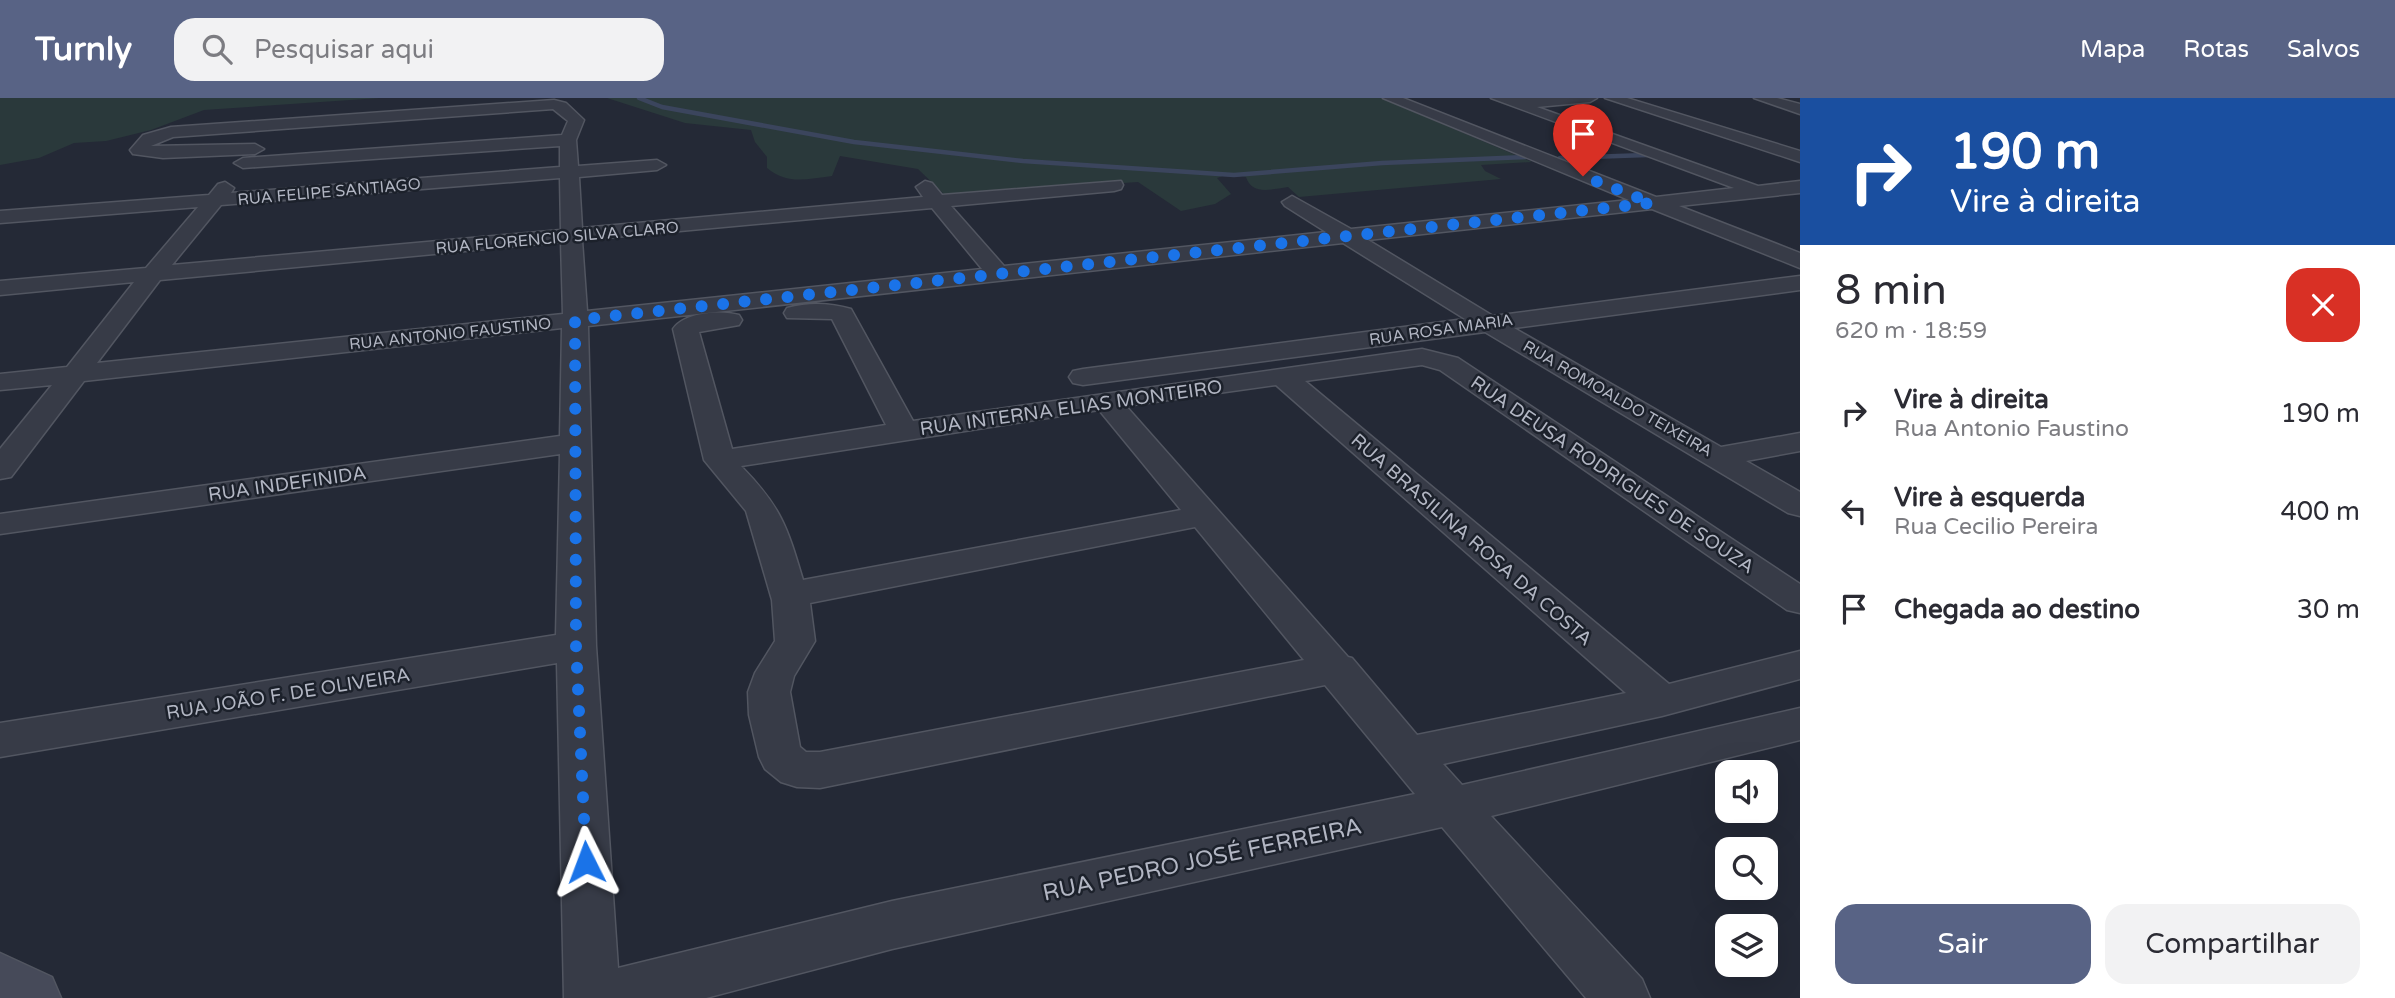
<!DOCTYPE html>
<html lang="pt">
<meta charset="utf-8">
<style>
body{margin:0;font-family:"Varela Round",sans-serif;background:#f2f2f3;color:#2b2b33;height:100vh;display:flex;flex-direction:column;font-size:26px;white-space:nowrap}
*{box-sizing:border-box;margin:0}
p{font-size:23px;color:#7c7c81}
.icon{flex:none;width:38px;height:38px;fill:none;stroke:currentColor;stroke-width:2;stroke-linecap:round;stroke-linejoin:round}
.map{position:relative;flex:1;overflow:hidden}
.sheet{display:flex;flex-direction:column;background:#fff;width:595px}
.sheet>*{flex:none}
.hud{background:#1a4fa0;color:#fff;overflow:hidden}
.controls{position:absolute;left:1715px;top:662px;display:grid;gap:14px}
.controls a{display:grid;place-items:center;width:63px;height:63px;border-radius:14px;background:#fff;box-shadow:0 7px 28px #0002;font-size:35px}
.pin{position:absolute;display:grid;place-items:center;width:60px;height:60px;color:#fff;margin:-72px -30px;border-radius:50% 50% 50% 0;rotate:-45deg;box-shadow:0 0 7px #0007}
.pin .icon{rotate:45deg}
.me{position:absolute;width:77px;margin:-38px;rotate:357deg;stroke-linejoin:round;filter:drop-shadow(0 0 5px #0008)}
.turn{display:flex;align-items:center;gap:24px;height:147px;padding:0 35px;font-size:32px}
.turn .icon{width:91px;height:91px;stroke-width:2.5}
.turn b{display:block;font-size:49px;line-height:60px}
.round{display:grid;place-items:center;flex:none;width:74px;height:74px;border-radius:21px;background:#f2f2f3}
.summary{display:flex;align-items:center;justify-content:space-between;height:119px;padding:0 35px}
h1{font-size:42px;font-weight:600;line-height:52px}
.cta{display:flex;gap:14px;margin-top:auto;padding:14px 35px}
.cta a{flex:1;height:80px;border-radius:21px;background:#586385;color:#fff;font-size:28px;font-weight:600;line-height:80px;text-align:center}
.cta a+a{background:#f2f2f3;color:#2b2b33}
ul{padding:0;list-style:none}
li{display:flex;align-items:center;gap:21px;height:98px;padding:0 35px}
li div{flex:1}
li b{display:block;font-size:26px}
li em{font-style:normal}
header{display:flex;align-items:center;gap:42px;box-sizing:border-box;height:98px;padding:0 35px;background:#586385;color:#fff}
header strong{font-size:33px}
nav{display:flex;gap:38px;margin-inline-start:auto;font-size:24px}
.search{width:490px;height:63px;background:#f2f2f3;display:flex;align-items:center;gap:18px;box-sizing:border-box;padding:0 24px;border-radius:21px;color:#7c7c81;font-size:26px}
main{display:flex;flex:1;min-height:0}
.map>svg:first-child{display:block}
</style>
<header>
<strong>Turnly</strong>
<div class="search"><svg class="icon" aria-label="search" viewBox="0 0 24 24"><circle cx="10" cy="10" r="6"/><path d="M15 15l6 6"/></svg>Pesquisar aqui</div>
<nav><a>Mapa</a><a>Rotas</a><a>Salvos</a></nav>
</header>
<main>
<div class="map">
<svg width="1800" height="900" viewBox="0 0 1800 900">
<rect width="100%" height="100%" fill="#242936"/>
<!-- green -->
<path fill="#2a393b" d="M0 0H380L204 12 151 32 106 43 74 45 39 60 0 67Z
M607 0H1381L1532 64 1481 67 1485 73 1501 81 1299 99 1288 89C1272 91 1252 98 1246 79L1231 75 1217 80 1231 96 1215 106 1181 113 1138 84 945 97 918 71 840 58 832 78C807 81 787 87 767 70V59L755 44 751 32 685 25Z"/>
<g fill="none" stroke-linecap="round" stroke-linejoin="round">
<!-- stream -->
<path stroke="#3b455d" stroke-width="4.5" d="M639 0 662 9 854 44 1023 63 1234 77 1382 65 1526 59
M1560 60 1647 57"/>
<defs>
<path id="street" d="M1383 0H1403L1656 99 1734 90 1491 0C1526 0 1561 0 1597 0L1590 4 1537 9 1758 88 1800 83V95L1679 108 1800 155V170L1652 111 1368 142 1493 218 1800 178V192L1514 230 1721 349 1800 335V353L1746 363 1800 394V418L1788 415 1485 234 1083 287 1073 285 1069 279 1073 273 1083 271 1465 221 1343 145 588 228 596 548 618 870 892 803 1415 696 1325 587 820 690 797 689 781 684 765 671 759 659 749 617 748 594 755 575 775 543 772 502 746 413 704 362 673 231C685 214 721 212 739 217L742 222 739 227 699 234 732 351 886 327 832 221 787 220 784 215 787 210C810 204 829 205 851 211L913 323 1422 251 1458 260 1800 486V515L1787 512 1440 272 1422 267 1305 283 1669 586 1800 553V581L1662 618 1443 666 1462 687 1800 610V642L1491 718 1642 881 1650 900H1586L1442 729 892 851 706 900H564L557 565 0 659V625L556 537 560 356 0 436V416L560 338 562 230 84 283 11 379 0 381V351L52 287 0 292V276L67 269 134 184 0 197V183L146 170 198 109 0 125V113L209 97 218 86 225 84 234 90 231 95 560 69V48L243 70 234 65 243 60 562 37 568 23 553 11 173 39 151 48 255 46 264 51 255 56 163 60 133 56 130 52 143 37 171 29 554 2 566 5 584 22 576 42 578 68 657 62 666 67 657 72 579 79 582 130 923 99 916 89 925 83 932 85 942 97 1121 83 1123 87 1121 91 1114 93 951 108 1004 168 1326 134 1285 108 1282 104 1292 98 1351 131 1629 102ZM560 80 561 132 172 167 221 107ZM932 110 982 171 587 213 582 142ZM561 144 563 216 97 265 160 182ZM1276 287 1626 595 1417 637 1352 560 1348 559 1126 308ZM1099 312 1181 412 803 482C787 428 781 409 741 368ZM1195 429 1304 562 820 654H806L800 649 790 594 794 578 815 543 810 505Z
M1605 0H1627L1800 53V64Z
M1754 0H1777L1800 6V16Z"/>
<path id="secondary" d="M0 855 52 879 61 900H0Z"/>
</defs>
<!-- street casing -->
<use href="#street" stroke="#525661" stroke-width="3"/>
<!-- secondary casing -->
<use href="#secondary" stroke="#525661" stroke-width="3"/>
<!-- street -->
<use href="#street" fill="#373b47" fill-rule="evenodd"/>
<!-- secondary -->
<use href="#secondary" fill="#464a59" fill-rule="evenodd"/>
</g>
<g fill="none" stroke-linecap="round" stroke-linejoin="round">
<!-- route -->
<path stroke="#1a73e8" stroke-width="12" stroke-dasharray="0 21.6" d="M586 764 576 548 575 222 1652 105 1583 78"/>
</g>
<g text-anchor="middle" stroke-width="5" stroke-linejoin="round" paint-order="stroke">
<!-- far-street labels -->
<g font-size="16" fill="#b2b6c3" stroke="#1c212b">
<text transform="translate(329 93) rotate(-5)" y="6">RUA FELIPE SANTIAGO</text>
<text transform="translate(557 139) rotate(-5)" y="6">RUA FLORENCIO SILVA CLARO</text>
<text transform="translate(1441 231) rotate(-8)" y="6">RUA ROSA MARIA</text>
<text transform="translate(450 235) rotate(-6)" y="6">RUA ANTONIO FAUSTINO</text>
<text transform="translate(1618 300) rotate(30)" y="6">RUA ROMOALDO TEIXEIRA</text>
</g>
<!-- street labels -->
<g font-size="19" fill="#b2b6c3" stroke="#1c212b">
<text transform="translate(1071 309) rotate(-8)" y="7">RUA INTERNA ELIAS MONTEIRO</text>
<text transform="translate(1613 376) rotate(34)" y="7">RUA DEUSA RODRIGUES DE SOUZA</text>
<text transform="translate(287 385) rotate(-8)" y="7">RUA INDEFINIDA</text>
<text transform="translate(1472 441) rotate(41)" y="7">RUA BRASILINA ROSA DA COSTA</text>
<text transform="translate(288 595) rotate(-9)" y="7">RUA JOÃO F. DE OLIVEIRA</text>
</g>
<!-- near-street labels -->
<g font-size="23" fill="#b2b6c3" stroke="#1c212b">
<text transform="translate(1202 761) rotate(-12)" y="8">RUA PEDRO JOSÉ FERREIRA</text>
</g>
</g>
</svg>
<div class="controls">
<a><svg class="icon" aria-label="sound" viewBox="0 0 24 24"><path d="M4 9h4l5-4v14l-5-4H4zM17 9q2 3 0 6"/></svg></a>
<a><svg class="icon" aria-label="search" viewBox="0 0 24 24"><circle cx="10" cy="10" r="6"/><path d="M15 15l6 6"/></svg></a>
<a><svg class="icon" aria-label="layers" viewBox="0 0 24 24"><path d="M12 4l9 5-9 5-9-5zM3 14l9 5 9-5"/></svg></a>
</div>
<div class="pin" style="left:1583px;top:78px;background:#d93025"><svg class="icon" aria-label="arrive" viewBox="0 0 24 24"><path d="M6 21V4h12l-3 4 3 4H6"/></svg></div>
<svg class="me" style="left:586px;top:764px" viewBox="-20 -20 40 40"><path d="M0-17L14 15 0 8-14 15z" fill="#1a73e8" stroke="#fff" stroke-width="4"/></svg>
</div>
<section class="sheet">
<div class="hud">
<div class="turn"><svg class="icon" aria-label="right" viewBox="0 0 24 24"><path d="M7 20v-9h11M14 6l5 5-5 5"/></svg><div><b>190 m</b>Vire à direita</div></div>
</div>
<div class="summary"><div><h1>8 min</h1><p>620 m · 18:59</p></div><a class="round" style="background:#d93025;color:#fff"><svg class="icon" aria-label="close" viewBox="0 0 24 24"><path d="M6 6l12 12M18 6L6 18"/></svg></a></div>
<ul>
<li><svg class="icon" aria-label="right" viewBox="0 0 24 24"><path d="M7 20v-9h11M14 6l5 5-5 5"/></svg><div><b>Vire à direita</b><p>Rua Antonio Faustino</p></div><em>190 m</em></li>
<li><svg class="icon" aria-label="left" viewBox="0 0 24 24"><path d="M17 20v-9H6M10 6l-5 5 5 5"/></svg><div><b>Vire à esquerda</b><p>Rua Cecilio Pereira</p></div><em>400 m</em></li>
<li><svg class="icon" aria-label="arrive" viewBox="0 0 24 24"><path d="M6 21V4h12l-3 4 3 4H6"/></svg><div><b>Chegada ao destino</b></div><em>30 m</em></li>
</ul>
<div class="cta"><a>Sair</a><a>Compartilhar</a></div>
</section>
</main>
